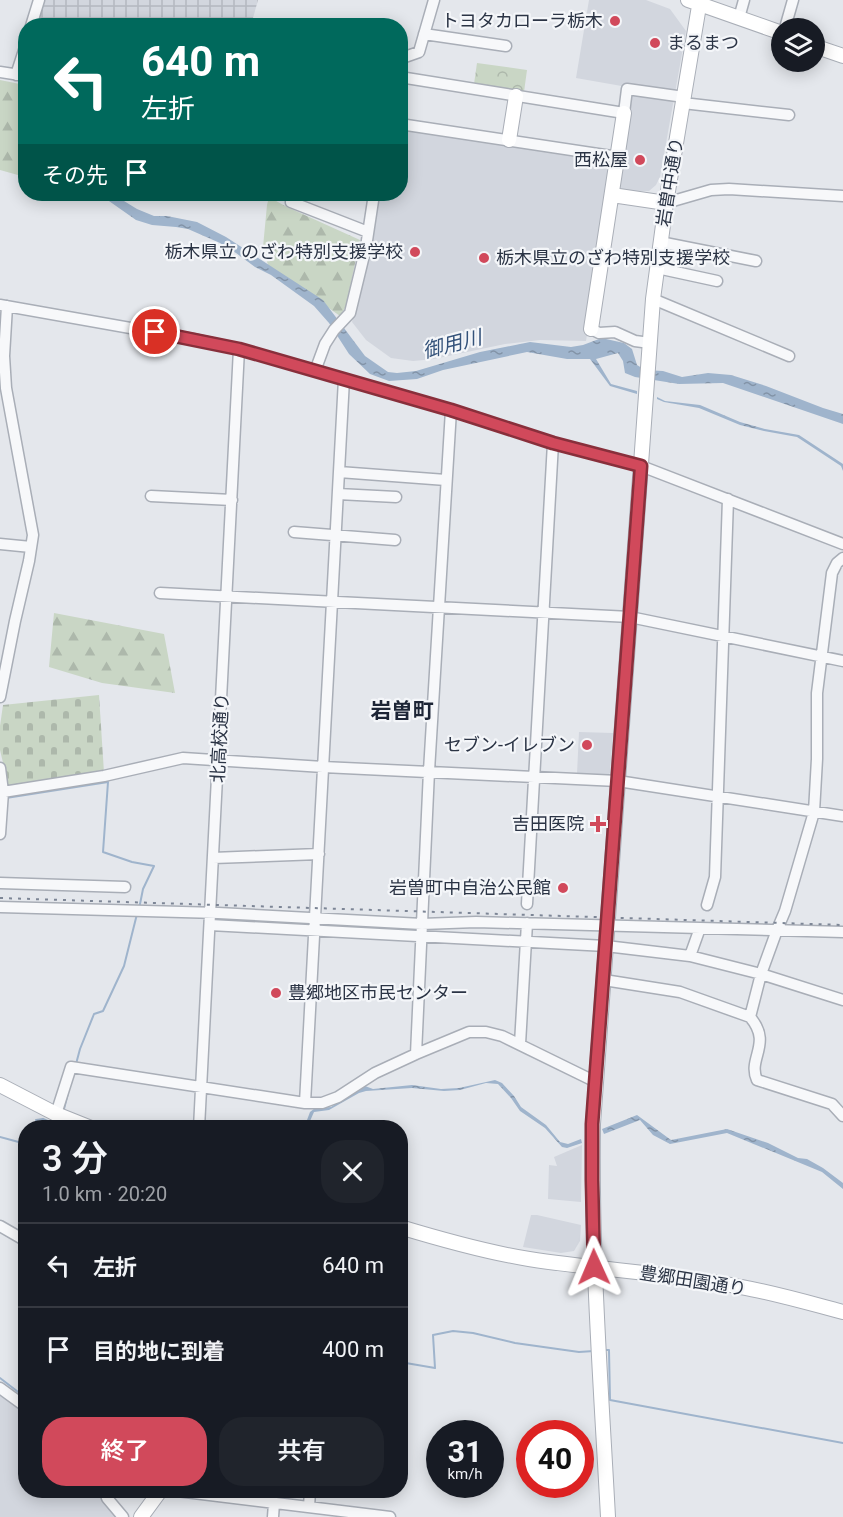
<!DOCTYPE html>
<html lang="ja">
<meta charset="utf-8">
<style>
body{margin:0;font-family:Roboto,"Noto Sans JP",sans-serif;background:#20242c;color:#f1f3f6;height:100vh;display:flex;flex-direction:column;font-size:22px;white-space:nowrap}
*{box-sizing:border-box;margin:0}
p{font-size:20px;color:#9ea1a6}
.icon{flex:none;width:33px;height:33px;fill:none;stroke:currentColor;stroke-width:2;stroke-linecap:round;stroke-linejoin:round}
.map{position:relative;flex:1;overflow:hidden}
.details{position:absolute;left:18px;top:1120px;width:390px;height:378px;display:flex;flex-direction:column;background:#171b24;border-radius:24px;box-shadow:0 3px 15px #0003}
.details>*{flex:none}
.hud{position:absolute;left:18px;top:18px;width:390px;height:183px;border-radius:24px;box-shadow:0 3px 15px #0003;background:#00695c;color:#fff;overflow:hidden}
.buttons{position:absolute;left:771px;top:18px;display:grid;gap:12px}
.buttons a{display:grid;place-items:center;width:54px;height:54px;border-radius:50%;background:#171b24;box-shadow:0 3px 15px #0003;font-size:30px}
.speed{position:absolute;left:426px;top:1420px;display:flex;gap:12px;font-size:30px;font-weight:700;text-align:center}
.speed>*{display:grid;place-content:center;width:78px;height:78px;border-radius:50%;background:#171b24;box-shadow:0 3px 15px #0003;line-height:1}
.speed small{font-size:15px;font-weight:400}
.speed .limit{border:9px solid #d22;background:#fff;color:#111}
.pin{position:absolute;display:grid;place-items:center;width:51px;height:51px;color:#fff;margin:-26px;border:3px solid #fff;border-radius:50%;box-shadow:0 2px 6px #0007}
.me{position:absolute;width:66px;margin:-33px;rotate:359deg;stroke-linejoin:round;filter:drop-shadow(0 0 4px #0008)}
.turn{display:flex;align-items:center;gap:21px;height:126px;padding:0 24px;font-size:27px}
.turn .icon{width:78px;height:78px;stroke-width:2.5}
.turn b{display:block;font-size:42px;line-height:51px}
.then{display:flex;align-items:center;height:57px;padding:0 24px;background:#0003;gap:12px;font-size:22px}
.round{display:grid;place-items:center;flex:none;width:63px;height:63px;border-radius:24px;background:#20242c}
.headline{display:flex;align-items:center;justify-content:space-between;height:102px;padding:0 24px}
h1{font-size:36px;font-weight:600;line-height:45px}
.action{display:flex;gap:12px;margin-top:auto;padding:12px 24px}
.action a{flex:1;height:69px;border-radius:24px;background:#d1495b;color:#fff;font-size:24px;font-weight:600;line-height:69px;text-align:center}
.action a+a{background:#20242c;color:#f1f3f6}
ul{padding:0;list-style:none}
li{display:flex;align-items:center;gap:18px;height:84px;padding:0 24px;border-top:2px solid #363941}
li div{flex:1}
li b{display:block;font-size:22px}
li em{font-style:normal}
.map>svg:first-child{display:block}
</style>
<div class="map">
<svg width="843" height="1517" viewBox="0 0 843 1517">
<defs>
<pattern id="industrial-grid" width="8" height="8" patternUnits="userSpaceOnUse" patternTransform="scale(1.5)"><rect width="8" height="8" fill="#d2d6de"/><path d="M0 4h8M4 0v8" fill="none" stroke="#b4b8c0"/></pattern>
<pattern id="forest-firs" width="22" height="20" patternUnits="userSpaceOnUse" patternTransform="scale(1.5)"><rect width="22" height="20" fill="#c9d6c5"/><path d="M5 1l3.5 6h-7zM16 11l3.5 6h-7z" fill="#adb8ab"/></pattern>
<pattern id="cemetery-stones" width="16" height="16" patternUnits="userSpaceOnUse" patternTransform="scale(1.5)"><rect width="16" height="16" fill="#c9d6c5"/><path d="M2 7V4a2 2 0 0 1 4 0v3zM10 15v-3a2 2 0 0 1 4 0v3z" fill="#adb8ab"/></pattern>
<pattern id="park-crowns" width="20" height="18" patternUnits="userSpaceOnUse" patternTransform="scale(1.5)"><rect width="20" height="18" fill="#c9d6c5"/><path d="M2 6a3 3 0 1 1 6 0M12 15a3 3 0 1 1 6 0" fill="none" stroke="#adb8ab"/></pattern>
<pattern id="water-ripples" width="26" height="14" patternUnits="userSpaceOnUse" patternTransform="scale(1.5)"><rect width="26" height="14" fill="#9fb4cc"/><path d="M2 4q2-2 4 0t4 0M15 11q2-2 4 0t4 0" fill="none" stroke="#8293a7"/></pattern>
</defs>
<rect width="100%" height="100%" fill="#e4e7ec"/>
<!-- built -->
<path fill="#d2d6de" d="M589 0H646L670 9 686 31 660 177 656 185 649 191H622L619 186 633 88 576 78Z
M401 128 617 159 586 341 540 340 505 344 434 359 413 361 391 358 366 340 352 322 372 239 378 194H400Z
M579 732 613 733 610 773 607 776 577 774Z
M582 1145 581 1202 548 1199 549 1165 557 1166 554 1157Z
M531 1215H537L581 1225 580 1241 574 1251 561 1253 523 1247Z
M0 1394 25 1414 26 1491H101L102 1500 116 1517H0Z"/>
<!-- industrial -->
<path fill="url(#industrial-grid)" d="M38 0H258L251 25 30 26Z"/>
<!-- forest -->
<path fill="url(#forest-firs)" d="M0 80 25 85V177L0 170Z
M269 197 287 207 360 240 346 306 340 316 268 265 263 247 267 205Z
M54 613 164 634 175 693 102 683 49 667Z"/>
<!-- cemetery -->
<path fill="url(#cemetery-stones)" d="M99 695 104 773 9 788 0 750V726L3 705Z"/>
<!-- park -->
<path fill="url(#park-crowns)" d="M477 63 527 70 524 92 474 84Z"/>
<!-- water -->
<path fill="url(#water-ripples)" d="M99 194H117L124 201 137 209 154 216H167L197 222 226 237 323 300 365 356 388 372 397 373 416 371 480 352 530 342 571 347 583 345 599 339H606L624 343 632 349 637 365 645 370 663 371 682 377 708 373 731 375 766 386 823 408 843 414V424L723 383 679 384 635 377 625 373 623 361 618 353 596 359 611 384 637 391V394L610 386 590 359H567L527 352 443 370 417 379 389 381 370 374 349 354 329 323 314 306 271 275 255 267 236 253 220 243 188 229 176 227 152 225 136 220Z
M657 397 665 401 700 405 740 422 765 429 799 435 843 464V471L841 466 797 437 764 431 740 425 699 408 664 402 657 399Z
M495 1080 502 1083 514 1096 521 1107 546 1125 560 1142 568 1144 581 1139 582 1143 567 1148 562 1147 545 1128 520 1111 511 1098 498 1084 486 1083 460 1090 444 1091 412 1088 366 1091 359 1093 329 1110 314 1112 307 1128H304L310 1112 315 1108 331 1107 356 1090 365 1086 373 1089 412 1085 441 1089 459 1088Z
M637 1115 671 1140 727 1129 768 1143 798 1158 807 1159 823 1168 843 1183V1189L822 1172 727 1133 670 1144 653 1135 640 1120 604 1134 602 1129Z"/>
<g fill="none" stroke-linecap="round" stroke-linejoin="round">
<!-- stream -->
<path stroke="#9fb4cc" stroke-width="2" d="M6 798 108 782 103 852 132 862 154 866 143 889 139 909
M76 1064 80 1049 94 1014 103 1011 124 966 137 914
M64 1109 68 1093
M37 1128 36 1120 43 1119 59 1126 60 1124
M108 1128 119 1123
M0 1137 26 1144
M605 1350H609L610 1400 843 1443
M400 1362 435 1368 433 1335 453 1331 473 1333 515 1343 579 1352 594 1351
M0 1378 26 1398
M165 1495 166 1494 176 1495"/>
<defs>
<path id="street" d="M739 18 744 0
M31 26 39 0
M785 28 793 0
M424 34 506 46
M400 62 402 58 419 52 434 0
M0 72 26 76
M16 75 26 44
M400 77 624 113 627 89 684 97
M683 103 789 115
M400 124 618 157
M292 194 291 202 368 232
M666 203 711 190 729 189 843 196
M660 242 756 261
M657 268 717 281
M653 299 789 356
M0 305 198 340 239 349 451 410 553 443 641 466 843 544
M591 329 599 333 615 332 635 341 650 343
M315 371 325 344 334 330 350 313 366 247 374 194
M339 472 446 480
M338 494 396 497
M151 496 232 500
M294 532 395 540
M0 544 31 547
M843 558 837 563 832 573 817 693V759L814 812 785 911 777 930 761 974 750 1017C773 1044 747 1058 757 1080L832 1104 843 1116
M160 593 630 617 843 661
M0 697 15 621 29 561 33 535 6 388 4 356 7 306
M0 768 3 792 0 834
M3 792 104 776 183 758 323 767 618 781 843 816
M213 858 319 854
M0 883 125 887
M527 904 553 443
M707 905 715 877 728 499
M0 907 218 913 422 924 476 922 843 932
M210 925 606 946 690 956 761 974 843 1000
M690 956 700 928
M604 980 680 992 750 1017
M520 1044 527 923
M416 1054 429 771 451 410
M305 1103 344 379
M56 1114 71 1067 305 1103H322L338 1097 375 1073 416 1054 469 1032H486L502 1036 596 1082
M199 1128 239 349
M0 1226 26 1241
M0 1388 26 1407
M105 1491 107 1498 123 1517
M177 1491 390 1517
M309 1507 310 1491
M273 1517 274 1503"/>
<path id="secondary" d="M688 0 782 33
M814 46 843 56
M509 140 516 96
M612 195 666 203
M591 329 624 113
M0 1085 56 1114 91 1128
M400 1227C443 1240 485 1252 529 1259 599 1270 671 1273 741 1287 775 1293 809 1303 843 1312
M141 1517 160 1491
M608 1517C601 1386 591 1255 593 1124L653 299 666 203 700 0"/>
</defs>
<!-- street casing -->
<use href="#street" stroke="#a9aeb7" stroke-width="13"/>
<!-- secondary casing -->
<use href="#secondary" stroke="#a9aeb7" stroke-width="16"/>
<!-- street -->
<use href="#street" stroke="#f7f8fa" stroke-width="10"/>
<!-- secondary -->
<use href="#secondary" stroke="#fff" stroke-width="14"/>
<!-- rail -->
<path stroke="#7d8696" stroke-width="2" stroke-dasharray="3 6" stroke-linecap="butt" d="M0 898 843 925"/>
</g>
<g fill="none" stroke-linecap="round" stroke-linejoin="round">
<defs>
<path id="route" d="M155 332 239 349 451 410 553 443 641 466 592 1124V1180L594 1267"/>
</defs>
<!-- route casing -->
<use href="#route" stroke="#882f3b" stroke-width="15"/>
<!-- route -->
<use href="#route" stroke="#d1495b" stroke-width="10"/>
</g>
<!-- markers -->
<g fill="#d1495b" stroke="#f4f6f9" stroke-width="2">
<circle cx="615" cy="21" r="6"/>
<circle cx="655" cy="43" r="6"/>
<circle cx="640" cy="160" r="6"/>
<circle cx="415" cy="252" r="6"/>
<circle cx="484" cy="258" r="6"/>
<circle cx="587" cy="745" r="6"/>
<path d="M595 815h6v6h6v6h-6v6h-6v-6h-6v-6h6z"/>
<circle cx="563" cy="888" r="6"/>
<circle cx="276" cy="993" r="6"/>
</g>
<g text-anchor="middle" stroke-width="4.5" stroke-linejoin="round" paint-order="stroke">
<!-- poi labels -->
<g font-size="18" fill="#2b3445" stroke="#f4f6f9" text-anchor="end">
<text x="603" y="27">トヨタカローラ栃木</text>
<text x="667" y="49" text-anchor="start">まるまつ</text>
<text x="628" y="166">西松屋</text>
<text x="403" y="258">栃木県立 のざわ特別支援学校</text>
<text x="496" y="264" text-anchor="start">栃木県立のざわ特別支援学校</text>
<text x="575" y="751">セブン-イレブン</text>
<text x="584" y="830">吉田医院</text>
<text x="551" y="894">岩曽町中自治公民館</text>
<text x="288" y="999" text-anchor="start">豊郷地区市民センター</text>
</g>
<!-- street labels -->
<g font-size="18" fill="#2b3445" stroke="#f4f6f9">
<text transform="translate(670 182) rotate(-81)" y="6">岩曽中通り</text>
<text transform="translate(220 738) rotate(-87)" y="6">北高校通り</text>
<text transform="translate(693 1281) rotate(9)" y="6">豊郷田園通り</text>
</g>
<!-- water labels -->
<g font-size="20" font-style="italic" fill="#34527a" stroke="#f4f6f9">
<text transform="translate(452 344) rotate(-14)" y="7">御用川</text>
</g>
<!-- quarter labels -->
<g font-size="21" font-weight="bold" fill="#1d2536" stroke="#f4f6f9">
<text x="402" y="718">岩曽町</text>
</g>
</g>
</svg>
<div class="buttons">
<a><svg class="icon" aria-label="layers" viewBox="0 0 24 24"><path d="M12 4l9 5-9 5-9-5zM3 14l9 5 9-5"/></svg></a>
</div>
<div class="speed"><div>31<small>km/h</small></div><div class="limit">40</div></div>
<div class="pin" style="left:155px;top:332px;background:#d93025"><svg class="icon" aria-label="arrive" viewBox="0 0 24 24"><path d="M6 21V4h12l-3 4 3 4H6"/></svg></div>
<svg class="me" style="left:594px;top:1267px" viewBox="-20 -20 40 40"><path d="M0-17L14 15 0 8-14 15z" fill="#d1495b" stroke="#fff" stroke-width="4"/></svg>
<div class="hud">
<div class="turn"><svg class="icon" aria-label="left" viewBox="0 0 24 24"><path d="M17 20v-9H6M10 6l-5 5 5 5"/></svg><div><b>640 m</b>左折</div></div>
<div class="then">その先<svg class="icon" aria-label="arrive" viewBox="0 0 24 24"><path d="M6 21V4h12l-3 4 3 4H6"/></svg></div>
</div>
<section class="details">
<div class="headline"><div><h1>3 分</h1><p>1.0 km · 20:20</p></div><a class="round"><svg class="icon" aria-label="close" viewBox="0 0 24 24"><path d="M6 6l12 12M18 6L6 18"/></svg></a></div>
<ul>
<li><svg class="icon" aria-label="left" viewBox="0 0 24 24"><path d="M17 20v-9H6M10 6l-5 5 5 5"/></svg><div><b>左折</b></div><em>640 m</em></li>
<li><svg class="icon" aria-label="arrive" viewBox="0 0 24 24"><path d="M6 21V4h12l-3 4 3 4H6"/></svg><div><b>目的地に到着</b></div><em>400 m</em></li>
</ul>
<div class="action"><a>終了</a><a>共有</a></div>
</section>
</div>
